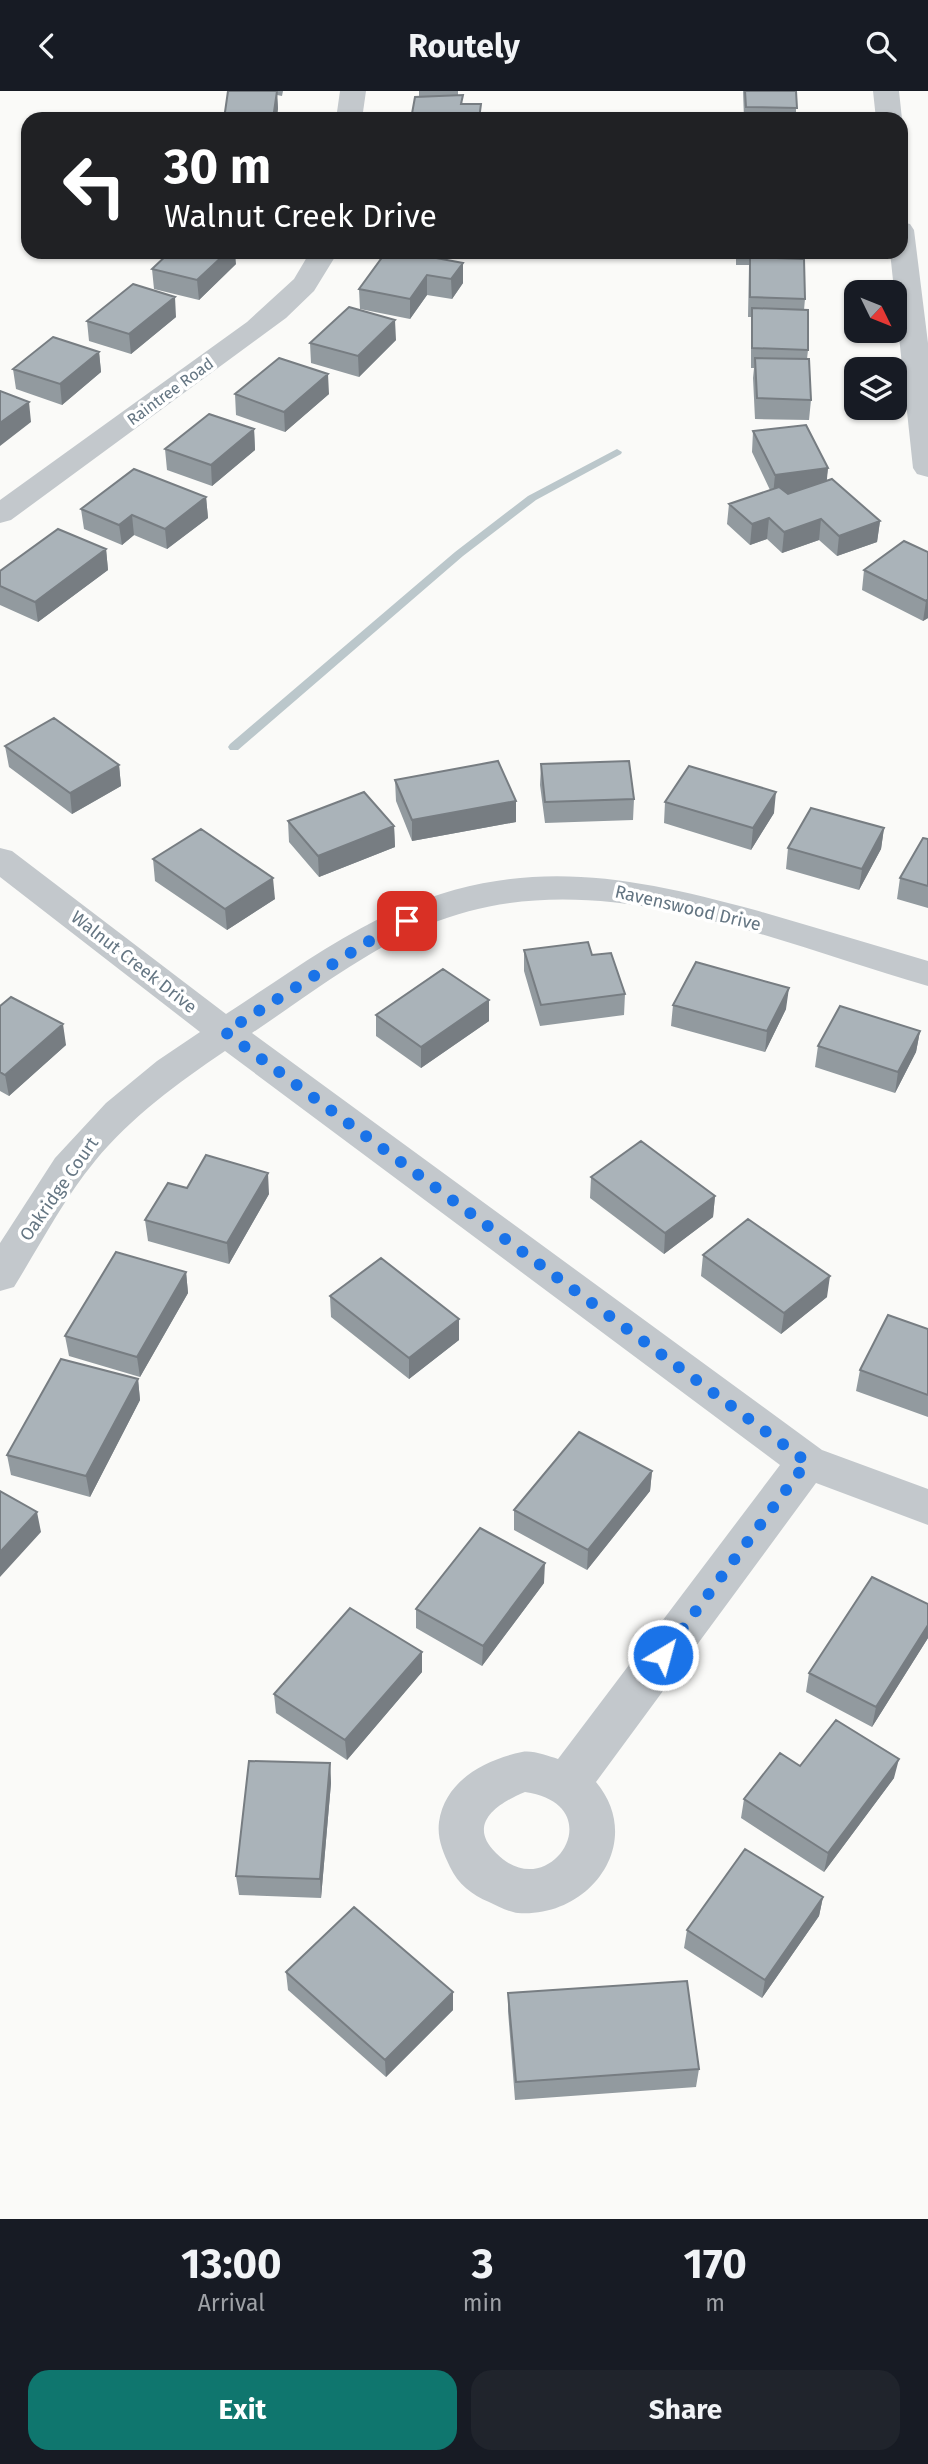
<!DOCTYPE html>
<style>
body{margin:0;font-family:"Fira Sans",sans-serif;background:#20242c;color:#f1f3f6;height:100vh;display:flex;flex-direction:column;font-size:26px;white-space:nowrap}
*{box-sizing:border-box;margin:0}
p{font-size:23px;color:#9ea1a6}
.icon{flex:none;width:38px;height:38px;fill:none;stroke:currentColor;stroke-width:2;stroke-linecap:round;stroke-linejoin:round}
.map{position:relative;height:2128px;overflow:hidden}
.drawer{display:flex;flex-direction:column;background:#171b24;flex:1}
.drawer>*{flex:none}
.banner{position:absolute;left:21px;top:21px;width:887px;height:147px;border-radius:21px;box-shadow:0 2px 5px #0004;background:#202124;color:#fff;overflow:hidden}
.needle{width:46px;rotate:133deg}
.buttons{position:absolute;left:844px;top:189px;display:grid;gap:14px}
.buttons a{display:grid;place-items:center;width:63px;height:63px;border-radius:14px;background:#171b24;box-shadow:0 2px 5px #0004;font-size:35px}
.pin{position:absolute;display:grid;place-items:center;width:60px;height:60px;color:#fff;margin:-30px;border-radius:14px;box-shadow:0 4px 10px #0006}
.me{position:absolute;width:77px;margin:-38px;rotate:37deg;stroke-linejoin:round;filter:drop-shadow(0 0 5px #0008)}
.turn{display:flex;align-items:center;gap:24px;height:147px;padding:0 28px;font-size:32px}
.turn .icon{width:91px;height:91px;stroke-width:2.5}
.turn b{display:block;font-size:49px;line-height:60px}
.eta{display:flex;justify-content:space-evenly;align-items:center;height:119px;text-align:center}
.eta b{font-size:42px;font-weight:700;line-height:49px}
.action{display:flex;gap:14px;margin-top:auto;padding:14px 28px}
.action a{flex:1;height:80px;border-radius:21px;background:#0f766e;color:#fff;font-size:28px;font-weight:700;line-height:80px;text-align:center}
.action a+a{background:#20242c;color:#f1f3f6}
header{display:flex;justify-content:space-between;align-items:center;height:91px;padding:0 28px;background:#171b24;font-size:32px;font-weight:700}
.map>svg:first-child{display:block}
</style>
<header><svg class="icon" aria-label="back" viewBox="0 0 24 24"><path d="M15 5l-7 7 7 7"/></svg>Routely<svg class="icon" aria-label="search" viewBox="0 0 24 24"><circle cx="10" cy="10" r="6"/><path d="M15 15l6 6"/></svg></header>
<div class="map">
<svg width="928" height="2128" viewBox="0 0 928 2128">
<rect width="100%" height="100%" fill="#fafaf8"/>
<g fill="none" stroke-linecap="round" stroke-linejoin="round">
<!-- stream -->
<path fill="#bbc7cb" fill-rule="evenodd" d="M617 358 622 361 621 363 536 409 463 465 238 659H230L228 656 230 653 455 461 528 405Z"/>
<!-- minor -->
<path fill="#c3c8cc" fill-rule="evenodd" d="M340 0H366L362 28H336Z
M873 0H899L902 28 901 29 876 28Z
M901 131 910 133 914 139 928 252V386L917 383 913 377 890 161H901Z
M310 161H338L314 200 286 227 11 429 0 432V409L247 231 294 188Z
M0 757 12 760 226 923C282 887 338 845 398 819 523 764 630 785 755 819 813 836 871 853 928 870V895C770 850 592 766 428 834 368 858 306 906 252 942L822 1359 928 1398V1434L816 1392 596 1691C646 1751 590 1827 518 1822 509 1821 497 1815 489 1811 472 1804 458 1793 450 1776 443 1761 437 1748 439 1731 445 1690 484 1669 522 1661 533 1659 548 1665 558 1668L780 1374 225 960C178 992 131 1026 95 1070 63 1109 40 1154 14 1196L0 1200V1152L55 1067 106 1012 157 970 200 941 0 786ZM525 1701C615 1714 549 1817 496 1762 466 1733 498 1712 525 1701Z"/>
</g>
<!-- wall -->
<path fill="#929a9f" d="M228 0H283L282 5 277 4 278 18Z
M419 0H458V4L463 13 419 6Z
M743 0H796V28H744Z
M386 161H449L448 166 420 164 463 192 452 208 427 204 410 228 360 218 359 198Z
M736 161H802L801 168 805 208 804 219 808 259 807 268 811 309 809 329 755 328 753 287 754 277H751V226H748L749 174H736Z
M236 173 199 209 154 198 152 178Z
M176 226 131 263 89 250 87 230Z
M396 249 359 286 311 272 310 252Z
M99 261 101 281 62 314 16 298 13 278Z
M235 303H329L285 341 236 324Z
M254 338 255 359 212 395 167 379 165 358Z
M753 340 828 377 826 390 880 430 877 451 837 465 819 449 782 462 767 448 750 454 727 433 729 413 770 399 752 361Z
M206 406 208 427 167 458 134 444 122 454 84 438 81 418Z
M106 458 108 479 38 531 0 514V480Z
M928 461V527L923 530 862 499 864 479Z
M5 655 119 674 121 695 72 723 9 676Z
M541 673 634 708 633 729 545 732 540 694Z
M395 689 516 710V731L412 750 396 710Z
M665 711 774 722 751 759 664 732Z
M288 730 394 735 395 756 319 786 289 751Z
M884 737 881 758 859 799 786 778 788 757Z
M928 748V817L897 808 900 787Z
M153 768 275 808 227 839 155 790Z
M524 859 592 864 625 903 624 924 540 935 524 880Z
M489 909V930L421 977 376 945V924Z
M673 914 786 918 765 961 671 935Z
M0 915 66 954 9 1005 0 1000Z
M920 940 916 961 895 1002 815 976 818 955Z
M591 1086 715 1105 713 1126 664 1163 590 1107Z
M187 1097 269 1103 229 1173 148 1150 145 1129Z
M703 1164 827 1206 781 1243 701 1185Z
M186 1181 188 1202 140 1286 69 1265 65 1245Z
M330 1205 459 1249 409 1288 331 1226Z
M928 1238V1326L856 1300 860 1279Z
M138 1288 140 1309 90 1406 11 1384 7 1364Z
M652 1380 650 1400 587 1479 514 1439V1419Z
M544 1492 482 1575 416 1537V1518Z
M928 1513V1547L872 1636 806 1601 809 1582Z
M422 1561V1581L347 1669 276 1622 274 1603Z
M330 1672 331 1692 321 1807 239 1804 236 1785Z
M800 1675 894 1687 824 1781 741 1727 744 1708Z
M823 1806 819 1825 762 1907 684 1857 687 1839Z
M286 1881 453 1919 386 1986 288 1899Z
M508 1902 699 1978 696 1996 515 2009 508 1920Z"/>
<!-- shaded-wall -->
<path fill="#777d82" d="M277 0 278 18 277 28H273Z
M227 161H235L236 173 199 209 197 189Z
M463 172V192L452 208 451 188Z
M427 184V204L410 228V208Z
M175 206 176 226 131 263 129 243Z
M395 229 396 249 359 286 358 265Z
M99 261 101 281 62 314 60 293Z
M328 283 329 303 285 341 284 321Z
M29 311 31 331 0 355V332Z
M254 338 255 359 212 395 211 374Z
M828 377 826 398 773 404 775 384Z
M206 406 208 427 167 458 165 438Z
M132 424 134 444 122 454 119 434Z
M769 427 767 448 750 454 752 433Z
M821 428 819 449 782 462 784 441Z
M880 430 877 451 837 465 839 445Z
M106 458 108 479 38 531 35 511Z
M928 508V527L923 530 926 510Z
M119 674 121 695 72 723 70 702Z
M776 701 774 722 751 759 753 737Z
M516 710V731L412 750V729Z
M394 735 395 756 319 786 318 765Z
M884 737 881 758 859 799 862 778Z
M273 787 275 808 227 839 225 818Z
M789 897 786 918 765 961 767 940Z
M489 909V930L421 977V956Z
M63 933 66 954 9 1005 5 984Z
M920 940 916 961 895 1002 898 981Z
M268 1082 269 1103 229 1173 227 1152Z
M715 1105 713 1126 664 1163 665 1142Z
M186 1181 188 1202 140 1286 137 1266Z
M830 1185 827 1206 781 1243 784 1222Z
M459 1228V1249L409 1288V1267Z
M138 1288 140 1309 90 1406 86 1385Z
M652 1380 650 1400 587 1479 588 1459Z
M37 1421 41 1441 0 1486V1461Z
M545 1472 544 1492 482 1575 483 1555Z
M928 1534V1547L872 1636 876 1616Z
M422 1561V1581L347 1669 345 1649Z
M899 1668 894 1687 824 1781 828 1762Z
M330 1672 331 1692 321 1807 320 1788Z
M823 1806 819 1825 762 1907 765 1889Z
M453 1901V1919L386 1986 385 1969Z"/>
<!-- building -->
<path fill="#aab3b9" stroke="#777d82" stroke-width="2" d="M228 0H277L273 28H224Z
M745 0H796L797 17 746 16Z
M463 4 461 13H481L479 28H411L415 6Z
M170 161H227L197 189 152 178Z
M386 161H404L463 172 451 188 427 184 410 208 359 198Z
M750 166 804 168 805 208 750 206Z
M133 193 175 206 129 243 87 230Z
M349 216 395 229 358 265 310 252Z
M752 217 808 219V259L752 257Z
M53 246 99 261 60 293 13 278Z
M279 267 328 283 284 321 235 303Z
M755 267 809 268 811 309 757 307Z
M0 300 29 311 0 332Z
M209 323 254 338 211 374 165 358Z
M806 334 828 377 775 384 753 340Z
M134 378 206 406 165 438 132 424 119 434 81 418Z
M832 388 880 430 839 445 821 428 784 441 769 427 752 433 729 413 779 396 788 403Z
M58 438 106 458 35 511 0 495V480Z
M904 450 928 461V508L926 510 864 479Z
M54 627 119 674 70 702 5 655Z
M498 670 516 710 412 729 395 689Z
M629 670 634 708 545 711 541 673Z
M689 675 776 701 753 737 665 711Z
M364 701 394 735 318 765 288 730Z
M811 717 884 737 862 778 788 757Z
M201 738 273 787 225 818 153 768Z
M923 747 928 748V795L900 787Z
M588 851 592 864 611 862 625 903 541 914 524 859Z
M696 871 789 897 767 940 673 914Z
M443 878 489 909 421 956 376 924Z
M11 906 63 933 5 984 0 981V915Z
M840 915 920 940 898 981 818 955Z
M641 1050 715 1105 665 1142 591 1086Z
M206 1064 268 1082 227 1152 145 1129 168 1092 187 1097Z
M748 1128 830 1185 784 1222 703 1164Z
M116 1161 186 1181 137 1266 65 1245Z
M381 1167 459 1228 409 1267 330 1205Z
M888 1224 928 1238V1304L860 1279Z
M61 1268 138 1288 86 1385 7 1364Z
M579 1341 652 1380 588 1459 514 1419Z
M0 1400 37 1421 0 1461Z
M480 1437 545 1472 483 1555 416 1518Z
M872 1486 928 1513V1534L876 1616 809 1582Z
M350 1517 422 1561 345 1649 274 1603Z
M836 1629 899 1668 828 1762 744 1708 780 1662 800 1675Z
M249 1670 330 1672 320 1788 236 1785Z
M745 1758 823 1806 765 1889 687 1839Z
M354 1816 453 1901 385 1969 286 1881Z
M687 1890 699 1978 516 1991 508 1902Z"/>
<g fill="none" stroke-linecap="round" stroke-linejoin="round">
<!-- route -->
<path stroke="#1a73e8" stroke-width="12" stroke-dasharray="0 21.6" d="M407 830 387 839 225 941 807 1371 663 1564"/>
</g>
<g text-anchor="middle" stroke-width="7" stroke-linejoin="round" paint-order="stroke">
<!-- far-street labels -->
<g font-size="16" fill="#657683" stroke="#fff">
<text transform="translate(170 300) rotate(-36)" y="6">Raintree Road</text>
</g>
<!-- street labels -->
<g font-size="18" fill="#657683" stroke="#fff">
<text transform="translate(688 817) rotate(13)" y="6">Ravenswood Drive</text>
<text transform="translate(134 871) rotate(38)" y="6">Walnut Creek Drive</text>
<text transform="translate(59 1098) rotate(-55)" y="6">Oakridge Court</text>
</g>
</g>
</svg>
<div class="buttons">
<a><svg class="needle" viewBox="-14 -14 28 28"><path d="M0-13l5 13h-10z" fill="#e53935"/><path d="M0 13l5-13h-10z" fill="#9ea1a6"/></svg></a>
<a><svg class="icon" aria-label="layers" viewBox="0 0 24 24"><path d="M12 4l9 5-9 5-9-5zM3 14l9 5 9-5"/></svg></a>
</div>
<div class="pin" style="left:407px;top:830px;background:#d93025"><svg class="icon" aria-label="arrive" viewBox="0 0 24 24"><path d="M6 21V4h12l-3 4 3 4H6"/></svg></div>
<svg class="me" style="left:663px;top:1564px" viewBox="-20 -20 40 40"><circle r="17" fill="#1a73e8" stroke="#fff" stroke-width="3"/><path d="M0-11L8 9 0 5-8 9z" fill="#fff"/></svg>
<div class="banner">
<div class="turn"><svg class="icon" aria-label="left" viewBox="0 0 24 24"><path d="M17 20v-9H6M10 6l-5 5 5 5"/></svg><div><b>30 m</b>Walnut Creek Drive</div></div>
</div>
</div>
<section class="drawer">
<div class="eta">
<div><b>13:00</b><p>Arrival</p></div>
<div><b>3</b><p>min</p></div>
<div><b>170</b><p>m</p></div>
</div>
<div class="action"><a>Exit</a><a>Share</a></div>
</section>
